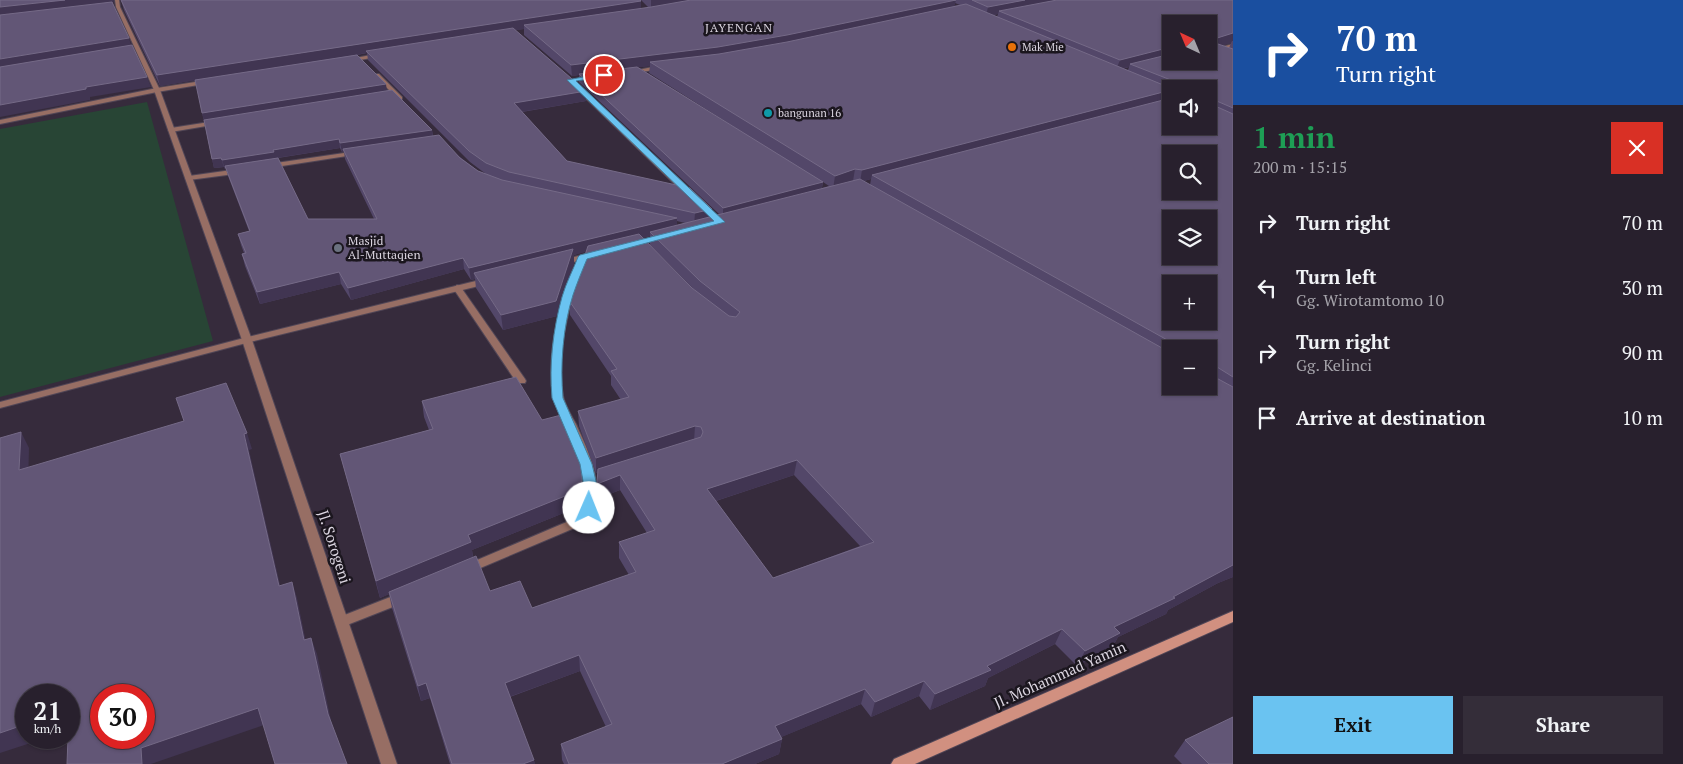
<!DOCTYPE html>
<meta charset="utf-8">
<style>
body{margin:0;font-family:"PT Serif",serif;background:#342d39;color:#f1f3f6;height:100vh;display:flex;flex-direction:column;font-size:19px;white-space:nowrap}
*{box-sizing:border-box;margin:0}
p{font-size:16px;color:#a5a3aa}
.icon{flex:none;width:28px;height:28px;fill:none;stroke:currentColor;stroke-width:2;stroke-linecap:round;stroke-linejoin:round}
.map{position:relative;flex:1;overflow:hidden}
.side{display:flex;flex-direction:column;background:#28202d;width:450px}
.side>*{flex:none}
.guide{background:#1a4fa0;color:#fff;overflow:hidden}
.needle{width:32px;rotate:316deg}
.buttons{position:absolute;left:1162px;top:15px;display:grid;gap:10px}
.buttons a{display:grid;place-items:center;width:55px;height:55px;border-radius:0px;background:#28202d;box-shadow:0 1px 4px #0004,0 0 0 1px #443e49;font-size:25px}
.speed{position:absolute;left:15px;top:684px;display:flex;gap:10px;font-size:25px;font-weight:700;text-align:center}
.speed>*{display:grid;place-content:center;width:65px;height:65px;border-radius:50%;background:#28202d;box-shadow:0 1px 4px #0004,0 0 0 1px #443e49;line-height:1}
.speed small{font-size:12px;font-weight:400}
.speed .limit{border:8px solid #d22;background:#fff;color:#111}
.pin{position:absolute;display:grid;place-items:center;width:42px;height:42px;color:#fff;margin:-21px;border:2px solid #fff;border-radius:50%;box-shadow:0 1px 5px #0007}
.me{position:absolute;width:55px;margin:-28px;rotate:1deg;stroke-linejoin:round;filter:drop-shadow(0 0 4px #0008)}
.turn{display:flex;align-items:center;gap:18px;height:105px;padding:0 20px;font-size:22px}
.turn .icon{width:65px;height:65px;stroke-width:2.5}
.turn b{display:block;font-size:35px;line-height:42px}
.round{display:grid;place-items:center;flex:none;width:52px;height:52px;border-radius:0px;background:#342d39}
.headline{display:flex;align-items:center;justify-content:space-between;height:85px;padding:0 20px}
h1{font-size:30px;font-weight:800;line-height:38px;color:#1e9e55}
.action{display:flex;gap:10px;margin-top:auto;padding:10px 20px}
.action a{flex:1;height:58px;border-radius:0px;background:#6ac3f1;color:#111;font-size:20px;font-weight:800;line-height:58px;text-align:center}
.action a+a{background:#342d39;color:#f1f3f6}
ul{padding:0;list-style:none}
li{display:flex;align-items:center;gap:15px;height:65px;padding:0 20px}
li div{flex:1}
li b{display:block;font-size:19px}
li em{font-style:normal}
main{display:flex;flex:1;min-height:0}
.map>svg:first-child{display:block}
</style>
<main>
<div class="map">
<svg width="1233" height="764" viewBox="0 0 1233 764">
<rect width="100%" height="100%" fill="#362b3c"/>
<!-- green -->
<path fill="#284535" d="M147 102 213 341 0 397V129Z"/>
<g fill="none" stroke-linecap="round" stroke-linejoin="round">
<defs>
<path id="service" d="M457 285 460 286 525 379 526 381 525 383H517L453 288Z"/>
<path id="minor" d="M1233 44V48L1209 54V50Z
M381 53 383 54V56L348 62 345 60Z
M663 65 665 66V68L630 74 627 72Z
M375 74H379L402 97V99H398L375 76Z
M208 80 210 81V83L157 92 0 124V120L157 88Z
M575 86H579L695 194V198H689L575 88Z
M216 121 218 122V124L171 132 168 130 171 128Z
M358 151 361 153 360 154 269 168 265 166 269 164Z
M239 169 243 171 242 173 189 180 185 178 189 176Z
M598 251 602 253 601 255 586 259C570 301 555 350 563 396 565 406 571 415 576 424 587 448 603 480 594 508 592 513 587 519 584 524L471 572 467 574 463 572 461 569 463 566 576 518C578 515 581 512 582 508 593 483 574 443 563 420 560 413 554 404 553 396 546 350 560 303 577 261L561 266 557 263 558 261Z
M488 278 491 279 492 281 491 283 250 342 0 408V402L244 338Z
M403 592 408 593 409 597 408 601 342 627 337 626 335 622 337 618Z"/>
<path id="tertiary" d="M115 0H119L120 7 160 90 252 340 397 764H381L242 340 154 90 116 7Z"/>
<path id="secondary" d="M1233 611V622L915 764H891L894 759Z"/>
</defs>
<!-- service casing -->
<use href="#service" stroke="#514656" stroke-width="2"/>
<!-- minor casing -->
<use href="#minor" stroke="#514656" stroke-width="2"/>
<!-- tertiary casing -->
<use href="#tertiary" stroke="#514656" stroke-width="2"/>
<!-- secondary casing -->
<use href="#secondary" stroke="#514656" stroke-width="2"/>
<!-- service -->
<use href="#service" fill="#976e64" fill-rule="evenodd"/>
<!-- minor -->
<use href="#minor" fill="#976e64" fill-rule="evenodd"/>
<!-- tertiary -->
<use href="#tertiary" fill="#976e64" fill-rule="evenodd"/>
<!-- secondary -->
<use href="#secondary" fill="#d19080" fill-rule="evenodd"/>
</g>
<!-- wall -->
<path fill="#534769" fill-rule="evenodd" d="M121 0 641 1V9L649 8 641 0H1233V577L1218 583 1168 610 1166 614 1118 637 1112 648 1077 666 1055 644 988 678 985 686 930 710 919 696 871 717 861 704 781 737 782 739 779 754 755 764H564L562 760 561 744 606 727 580 671 510 697 535 764H450L430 698 421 701 392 608 389 594 380 598 340 454 429 430 424 417 422 401 583 498 581 506 472 550 473 557 490 591 532 608 629 575 619 558V542L647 533 620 490 597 499 598 472 596 473 579 426 578 411 621 400 611 385V376L570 315V302L586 251 574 255V264L557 316 503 330 476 288 475 279 471 280 464 269 351 300 341 284 260 304 245 266 242 254 244 253 241 245 238 234 249 231 228 176 226 169H225L224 167 214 168 195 80 160 86 124 10ZM955 3 960 5 954 6ZM998 14 997 17 993 15ZM1171 24 1209 61H1171ZM524 29V35L572 76 579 75V82L719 214 712 216V209L567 161 522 112 586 101V91L515 30ZM1231 43 1229 48 1222 45ZM367 53 368 60 470 162 486 174 478 171 433 136 432 130 387 90 357 55ZM650 66 649 73 764 146 638 67ZM1129 67 1128 70 1123 69ZM1171 89H1209L1170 98ZM340 148 342 152H344L345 159 374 219H308L278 158ZM871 179 870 185 864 181ZM823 182 829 186 822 188ZM677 221 685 223 677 225ZM650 236V245L695 290 642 238ZM1171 349H1209V386H1171ZM794 475 860 546 773 578 716 501Z
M1185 740 1233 764H1182L1174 756Z"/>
<!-- shaded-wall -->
<path fill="#413552" d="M65 0H114L113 4 0 17V7Z
M651 0H707L651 9Z
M956 0 954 9 718 57 650 62V66L580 75 579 74V75L572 76 571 65Z
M1025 0H1072L999 11 998 14 986 16 988 7Z
M641 1V11L524 25V29L369 53 366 51 367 53 160 86 157 75Z
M1233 33V41H1232L1231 43 1209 50 1211 40Z
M129 38 132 48 0 70V59Z
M1171 47V57L1130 64 1129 67 1116 70 1120 60Z
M147 77 151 87 90 97V100L0 117V105L86 87Z
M386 84 387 92 204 121 202 113Z
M1171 90V96L1170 100 872 175 871 179 860 182 862 170Z
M586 91V101L514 113V103Z
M432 130 433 139 343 149 344 152H342L340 143Z
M339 139 340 148 276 158 226 169H225L222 160 273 150Z
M221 158 224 167 214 168 212 159Z
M855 169 853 181 833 189 835 176Z
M823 182 821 191 723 218V208Z
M712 209 711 220 694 225 695 213Z
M677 218V229L650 232V236L574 255V264L557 316 503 330 501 315 474 273 475 279 471 280 469 268Z
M463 258 464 269 351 300 348 288Z
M339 272 341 284 260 304 257 292Z
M1217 367 1210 381H1209L1214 370Z
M695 426 694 441 596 473V458Z
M21 432 29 448 28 486 19 470Z
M247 433 252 449 249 450 284 602 279 586 244 434Z
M797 460 794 475 706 504 707 489Z
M620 475V490L597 499V484Z
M582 481 583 498 581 506 472 550 473 559 380 598 376 581 468 535Z
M1233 565V577L1218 583 1168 610 1166 614 1118 637 1112 648 1077 666 1085 651 1114 627Z
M292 582 297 598 309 657 304 640Z
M1062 629 1055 644 988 678 985 686 930 710 935 694 987 666Z
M311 638 317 654 333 730 328 714Z
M579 655 580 671 506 698 505 683Z
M924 681 919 696 871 717 875 702Z
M426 683 430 698 421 701 418 686Z
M865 689 861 704 772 741 775 726Z
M258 708 264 725 151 764H142L141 748Z
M26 724V738H46L0 753V733Z
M782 739 779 754 755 764H722Z
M534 760 535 764H523Z"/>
<!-- building -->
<path fill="#625676" stroke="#756a87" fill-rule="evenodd" d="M0 0H65L0 7Z
M121 0H640L641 1 157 75Z
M691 0H956L787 35 718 47 571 65 524 25 651 7Z
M972 0H1025L988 7Z
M1057 0H1233V33L1211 40 1212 45 1218 44 1233 49V108L1212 99 1213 105 1233 114V377L1217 367 1214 370H1209V349H1178V346L872 175 1171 98V126H1209V89H1176V82L1130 64 1171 54V61H1209V24H1171V47L1120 60 999 11ZM1171 154H1209V191H1171ZM1171 219H1209V256H1171ZM1171 284H1209V321H1171Z
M112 2 129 38 0 59V15Z
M966 4 1173 89H1171V90L862 170 855 169 835 176 650 62 719 54 787 42Z
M513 28 586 91 514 103 567 161 690 188 712 209 695 213 509 172 486 163 469 151 366 51Z
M132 45 147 77 86 87V89L0 105V67Z
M357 55 386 84 202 113 195 80Z
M637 67 823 182 723 208 579 74Z
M392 90 432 130 340 143 339 139 273 150 274 152 222 160 221 158 212 159 204 120Z
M439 135 460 158 478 171 502 180 677 218 469 268 463 258 348 288 339 272 257 292 242 254 246 253 238 234 250 231 225 166 278 158 308 219H377L343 149Z
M860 179 1171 353V386H1209V374L1233 387V565L1173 597 1175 598 1114 627 1120 633 1085 651 1062 629 987 666 991 670 935 694 924 681 875 702 865 689 775 726 782 739 722 764H569L561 744 612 724 579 655 505 683 534 760 523 764H452L426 683 418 686 389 592 476 556 490 591 520 581 532 608 636 572 619 542 655 530 620 475 597 484 598 469 701 437 703 432 701 427 695 426 596 458 578 411 629 397 611 371 617 369 570 302 588 246 639 234 692 288 729 316 736 317 740 312 700 281 650 232ZM797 460 874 542 773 578 707 489Z
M573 249 556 301 501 315 474 273Z
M516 377 542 420 565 414 581 459 582 481 580 490 468 535 471 542 376 581 340 454 433 429 422 401Z
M226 383 247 433 244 434 279 586 292 582 304 640 311 638 328 714 347 764H275L258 708 141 748 142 764H67L68 738H69V695H26V724L0 733V438L21 432 19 470 184 421 176 398ZM101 695H144V738H101Z
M1233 717V764H1209L1185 740Z"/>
<!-- route -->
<path fill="#6ac3f1" stroke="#457f9d" d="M604 73 607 75 606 77 576 81 725 222 587 259C582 271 577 283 573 295 563 326 560 365 563 398L592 464 596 481V508L594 512H585L583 508V481L580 464 552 398C549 365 553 329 562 297 566 283 573 270 578 257L580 255 714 221 567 80Z"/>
<!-- markers -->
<circle fill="#e8710a" stroke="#1b161e" stroke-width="2" cx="1012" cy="47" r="5"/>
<circle fill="#0f9aa8" stroke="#1b161e" stroke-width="2" cx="768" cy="113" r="5"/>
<circle fill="#6b7280" stroke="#1b161e" stroke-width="2" cx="338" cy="248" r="5"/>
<g text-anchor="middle" stroke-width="5" stroke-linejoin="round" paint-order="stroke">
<!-- far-poi labels -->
<g font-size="11" fill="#dcd6e1" stroke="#1b161e" text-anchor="start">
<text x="1022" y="51">Mak Mie</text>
<text x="778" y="117">bangunan 16</text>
</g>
<!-- far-quarter labels -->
<g font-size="12" letter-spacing="1" fill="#dcd6e1" stroke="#1b161e">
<text x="739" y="32">JAYENGAN</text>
</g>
<!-- poi labels -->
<g font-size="12" fill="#dcd6e1" stroke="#1b161e" text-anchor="start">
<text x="348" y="245">Masjid<tspan x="348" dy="14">Al-Muttaqien</tspan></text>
</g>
<!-- near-street labels -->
<g font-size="15" fill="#dcd6e1" stroke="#1b161e">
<text transform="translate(334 547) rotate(72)" y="5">Jl. Sorogeni</text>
<text transform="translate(1060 675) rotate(-24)" y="5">Jl. Mohammad Yamin</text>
</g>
</g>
</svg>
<div class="buttons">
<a><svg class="needle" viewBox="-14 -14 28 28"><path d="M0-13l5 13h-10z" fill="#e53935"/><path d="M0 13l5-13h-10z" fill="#a5a3aa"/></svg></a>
<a><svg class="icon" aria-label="sound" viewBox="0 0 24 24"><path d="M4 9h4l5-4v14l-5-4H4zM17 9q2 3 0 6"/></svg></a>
<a><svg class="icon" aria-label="search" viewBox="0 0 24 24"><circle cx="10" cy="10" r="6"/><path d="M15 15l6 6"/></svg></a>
<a><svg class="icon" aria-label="layers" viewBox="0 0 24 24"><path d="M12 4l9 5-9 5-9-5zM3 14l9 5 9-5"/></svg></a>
<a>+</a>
<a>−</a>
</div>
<div class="speed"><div>21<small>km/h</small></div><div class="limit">30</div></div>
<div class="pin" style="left:604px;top:75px;background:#d93025"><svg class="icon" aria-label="arrive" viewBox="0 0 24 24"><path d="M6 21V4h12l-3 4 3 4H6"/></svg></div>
<svg class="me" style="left:589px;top:508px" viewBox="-20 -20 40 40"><circle r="19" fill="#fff"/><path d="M0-13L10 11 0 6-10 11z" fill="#6ac3f1"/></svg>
</div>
<section class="side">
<div class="guide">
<div class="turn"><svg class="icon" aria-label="right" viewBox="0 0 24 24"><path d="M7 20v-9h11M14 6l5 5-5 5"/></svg><div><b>70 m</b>Turn right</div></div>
</div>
<div class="headline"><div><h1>1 min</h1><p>200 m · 15:15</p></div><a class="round" style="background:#d93025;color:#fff"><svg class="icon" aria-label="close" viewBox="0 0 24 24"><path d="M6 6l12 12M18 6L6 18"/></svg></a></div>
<ul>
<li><svg class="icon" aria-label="right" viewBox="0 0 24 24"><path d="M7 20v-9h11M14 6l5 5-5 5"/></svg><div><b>Turn right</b></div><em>70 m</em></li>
<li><svg class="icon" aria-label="left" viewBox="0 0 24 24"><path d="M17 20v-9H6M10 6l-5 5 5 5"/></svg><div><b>Turn left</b><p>Gg. Wirotamtomo 10</p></div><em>30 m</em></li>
<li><svg class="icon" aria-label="right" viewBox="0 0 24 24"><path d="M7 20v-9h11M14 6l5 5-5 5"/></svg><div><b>Turn right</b><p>Gg. Kelinci</p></div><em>90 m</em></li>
<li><svg class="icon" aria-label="arrive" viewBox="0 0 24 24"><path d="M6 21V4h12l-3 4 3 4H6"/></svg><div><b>Arrive at destination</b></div><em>10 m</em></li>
</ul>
<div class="action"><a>Exit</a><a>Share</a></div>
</section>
</main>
